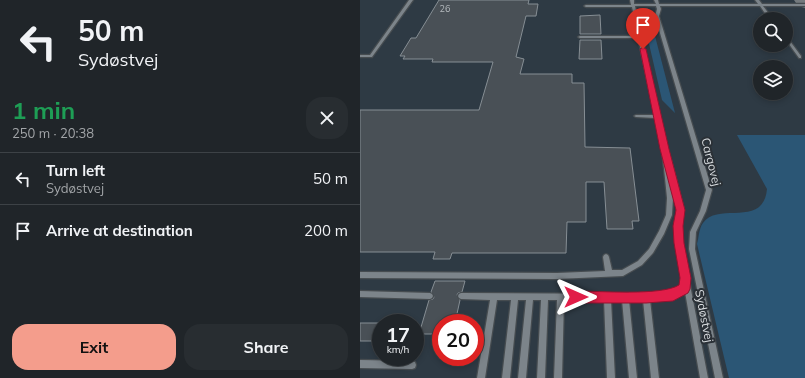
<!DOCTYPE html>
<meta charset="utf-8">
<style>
body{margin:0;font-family:Mulish,sans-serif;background:#282d31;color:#f1f3f6;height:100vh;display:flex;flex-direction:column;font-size:15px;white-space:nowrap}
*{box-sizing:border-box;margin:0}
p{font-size:13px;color:#a2a5a8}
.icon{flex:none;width:22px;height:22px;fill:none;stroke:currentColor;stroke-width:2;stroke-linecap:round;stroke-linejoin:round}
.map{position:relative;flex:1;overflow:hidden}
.side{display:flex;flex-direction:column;background:#202529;width:360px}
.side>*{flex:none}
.top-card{background:#202529;color:#f1f3f6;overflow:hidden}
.controls{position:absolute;left:393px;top:12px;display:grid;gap:8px}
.controls a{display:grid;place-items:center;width:40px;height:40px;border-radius:50%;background:#202529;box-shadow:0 2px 6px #0003,0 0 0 1px #3d4246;font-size:20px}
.speed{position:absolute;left:12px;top:314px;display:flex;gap:8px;font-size:20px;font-weight:700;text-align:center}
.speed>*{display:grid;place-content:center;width:52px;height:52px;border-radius:50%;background:#202529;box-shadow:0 2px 6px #0003,0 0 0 1px #3d4246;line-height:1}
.speed small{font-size:10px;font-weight:400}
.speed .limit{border:6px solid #d22;background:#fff;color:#111}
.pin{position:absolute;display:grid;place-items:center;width:34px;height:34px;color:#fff;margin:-41px -17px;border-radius:50% 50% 50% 0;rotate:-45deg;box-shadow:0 0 4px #0007}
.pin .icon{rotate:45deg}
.me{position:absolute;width:44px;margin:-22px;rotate:90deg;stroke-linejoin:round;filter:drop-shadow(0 0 3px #0008)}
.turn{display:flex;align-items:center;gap:14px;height:84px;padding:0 12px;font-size:18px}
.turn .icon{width:52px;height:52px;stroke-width:2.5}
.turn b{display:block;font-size:28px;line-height:34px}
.round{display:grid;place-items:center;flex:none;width:42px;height:42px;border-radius:16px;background:#282d31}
.summary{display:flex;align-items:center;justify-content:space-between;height:68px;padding:0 12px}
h1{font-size:24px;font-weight:700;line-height:30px;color:#1e9e55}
.action{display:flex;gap:8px;margin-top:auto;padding:8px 12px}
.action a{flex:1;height:46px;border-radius:16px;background:#f49d8c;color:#111;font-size:16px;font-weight:700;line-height:46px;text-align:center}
.action a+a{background:#282d31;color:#f1f3f6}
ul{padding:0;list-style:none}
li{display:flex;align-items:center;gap:12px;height:52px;padding:0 12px;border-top:1px solid #3d4246}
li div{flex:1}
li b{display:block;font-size:15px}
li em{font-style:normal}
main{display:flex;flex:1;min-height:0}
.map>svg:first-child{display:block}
</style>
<main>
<section class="side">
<div class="top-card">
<div class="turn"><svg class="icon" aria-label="left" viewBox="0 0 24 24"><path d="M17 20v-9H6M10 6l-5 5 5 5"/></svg><div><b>50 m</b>Sydøstvej</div></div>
</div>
<div class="summary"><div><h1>1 min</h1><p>250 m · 20:38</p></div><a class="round"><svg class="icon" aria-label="close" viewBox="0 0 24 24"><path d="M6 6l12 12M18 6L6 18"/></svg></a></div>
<ul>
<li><svg class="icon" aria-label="left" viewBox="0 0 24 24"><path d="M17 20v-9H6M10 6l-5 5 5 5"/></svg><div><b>Turn left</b><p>Sydøstvej</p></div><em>50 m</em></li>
<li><svg class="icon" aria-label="arrive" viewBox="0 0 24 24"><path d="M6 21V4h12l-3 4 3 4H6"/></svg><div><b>Arrive at destination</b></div><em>200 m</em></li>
</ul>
<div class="action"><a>Exit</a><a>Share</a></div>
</section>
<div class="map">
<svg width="445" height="378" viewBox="0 0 445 378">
<rect width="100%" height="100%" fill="#2b3137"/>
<!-- built -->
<path fill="#2e3a44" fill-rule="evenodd" d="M0 0H445V378H0ZM400 19H426V45H400ZM400 67H426V93H400ZM21 323H55V357H21ZM81 323H115V357H81Z"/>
<!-- green -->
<path fill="#2b5675" d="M284 8H288L294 27 295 36 315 113 302 100 281 9Z
M377 135H445V378H369L337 244C339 237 339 228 343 223 359 201 403 229 407 189Z"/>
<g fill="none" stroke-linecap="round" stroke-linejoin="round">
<!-- taxiway -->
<path fill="#747a7e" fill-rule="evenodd" d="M434 0H445V8L438 6Z"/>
</g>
<!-- building -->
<path fill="#495056" stroke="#868e94" d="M79 0H169L168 4H178L176 16H166L156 57 164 59 160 74H212V83H224L225 147 270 148 279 221H272L273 229H247L244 182H226V222H207L206 253H92L90 259H73L75 252H0V110H119L133 62H72L73 59H43L45 56H40L51 38H56Z
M240 15 241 34H220V16Z
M220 40H241L242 59H219Z
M75 281H105L102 292 98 293 97 295 100 300 95 323H81V334H59L69 300 73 299 74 297 71 292Z
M0 323H21V341H0Z"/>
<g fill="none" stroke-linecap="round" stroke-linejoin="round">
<defs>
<path id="lane" d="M49 0H53L12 57H0V55H10Z
M270 0H274V4H296L294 0H298L299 4H398L395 0H399L402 4H445V6H403L413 19H409L400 6H300L301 9 299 16 352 190 346 211 336 232 335 249 363 378H355L329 249 330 232 340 211 346 190 295 16 297 9 296 6H275L308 152V158L310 159 311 160 324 210 321 226 322 243 348 378H340L325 292 313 298 290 300 299 378H291L283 300H269L277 378H269L262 300H251L255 378H247L244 300H204L202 378H194L197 300H188L185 378H177L181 300H173L166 378H158L166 300H158L150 378H142L151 300H137L125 378H117L130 300 101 299 99 298 98 296 99 294 101 293 286 294 312 292 321 287 323 281 316 243 315 226 318 210 310 180 313 198 312 215 304 234 293 253 282 265 263 276 197 279 0 278V272L197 273 245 271 243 257 244 255 246 254 248 255 249 257 252 270H262L278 261 289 249 299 231 306 215 307 198 302 149 295 118 276 117 274 116 276 115H295L278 38H220L218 37 220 36H278L272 7H226L224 6 226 5H271Z
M426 37H427L441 56V58H439L426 40Z
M0 291 70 293 72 294 73 296 72 298 70 299 0 297Z
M0 360 52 361 55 362 56 365 55 368 52 369 0 368Z"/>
</defs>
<!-- lane casing -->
<use href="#lane" stroke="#464c50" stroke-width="2.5"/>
<!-- lane -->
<use href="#lane" fill="#7c848a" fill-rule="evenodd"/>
</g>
<!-- route -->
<path fill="#e11d48" stroke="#92132f" d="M283 47 286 49 309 149 325 210 323 226 324 243 331 278 330 289 328 293 313 301 286 303H216L212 301 210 297 212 293 216 291C240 291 301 296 319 285L320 278 314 243 313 226 316 210 300 149 280 49Z"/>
<g text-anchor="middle" stroke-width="4" stroke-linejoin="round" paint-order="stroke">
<!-- far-number labels -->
<g font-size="9" fill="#b5babe">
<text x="85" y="12">26</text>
</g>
<!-- street labels -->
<g font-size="12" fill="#d9dde0" stroke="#2b3137">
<text transform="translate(351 162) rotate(76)" y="4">Cargovej</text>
<text transform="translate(344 316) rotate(79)" y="4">Sydøstvej</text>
</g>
</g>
</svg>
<div class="controls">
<a><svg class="icon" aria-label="search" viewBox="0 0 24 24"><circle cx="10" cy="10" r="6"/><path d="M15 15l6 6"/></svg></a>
<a><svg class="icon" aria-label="layers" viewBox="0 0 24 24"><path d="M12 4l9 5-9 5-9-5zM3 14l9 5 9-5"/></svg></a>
</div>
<div class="speed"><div>17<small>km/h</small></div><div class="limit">20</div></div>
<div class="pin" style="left:283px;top:49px;background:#d93025"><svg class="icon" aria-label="arrive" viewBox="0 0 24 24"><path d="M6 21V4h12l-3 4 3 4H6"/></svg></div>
<svg class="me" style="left:216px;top:297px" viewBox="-20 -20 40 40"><path d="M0-17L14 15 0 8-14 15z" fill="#e11d48" stroke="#fff" stroke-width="4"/></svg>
</div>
</main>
